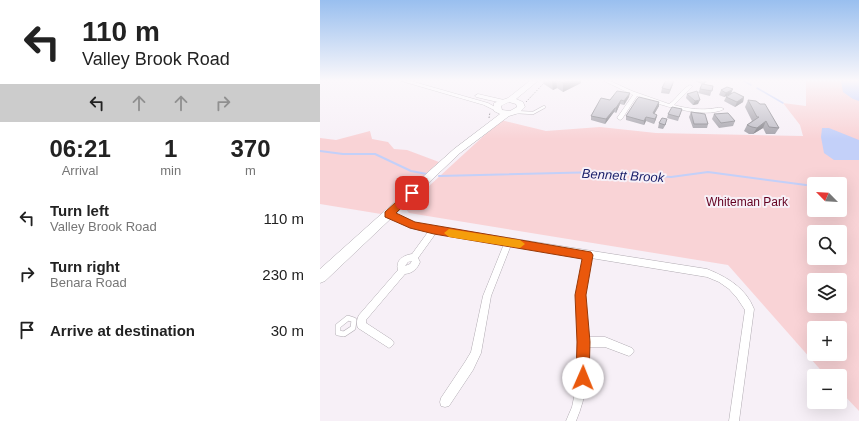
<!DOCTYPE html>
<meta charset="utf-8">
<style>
body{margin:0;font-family:Helvetica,sans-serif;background:#f6f6f6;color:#222;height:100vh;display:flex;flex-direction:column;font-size:15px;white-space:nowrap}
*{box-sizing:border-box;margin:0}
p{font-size:13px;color:#767676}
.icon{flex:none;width:22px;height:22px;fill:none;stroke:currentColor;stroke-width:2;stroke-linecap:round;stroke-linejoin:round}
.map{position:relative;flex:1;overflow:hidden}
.panel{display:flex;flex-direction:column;background:#fff;width:320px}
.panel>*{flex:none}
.hud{background:#fff;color:#222;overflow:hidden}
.needle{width:26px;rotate:294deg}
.fabs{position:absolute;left:487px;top:177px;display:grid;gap:8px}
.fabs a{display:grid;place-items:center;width:40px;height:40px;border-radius:4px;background:#fff;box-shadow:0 4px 16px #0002;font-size:20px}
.pin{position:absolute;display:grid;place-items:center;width:34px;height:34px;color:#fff;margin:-17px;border-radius:8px;box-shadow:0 2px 6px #0006}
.me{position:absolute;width:44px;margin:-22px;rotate:1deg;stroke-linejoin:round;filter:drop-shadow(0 0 3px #0008)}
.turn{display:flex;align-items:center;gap:14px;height:84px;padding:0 16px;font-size:18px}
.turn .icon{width:52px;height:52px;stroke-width:2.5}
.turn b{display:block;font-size:28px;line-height:34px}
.lanes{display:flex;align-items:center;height:38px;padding:0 16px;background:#0003;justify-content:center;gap:20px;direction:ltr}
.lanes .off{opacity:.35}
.eta{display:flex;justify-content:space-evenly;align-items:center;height:68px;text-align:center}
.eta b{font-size:24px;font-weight:800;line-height:28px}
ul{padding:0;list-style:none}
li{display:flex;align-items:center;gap:12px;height:56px;padding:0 16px}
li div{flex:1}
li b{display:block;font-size:15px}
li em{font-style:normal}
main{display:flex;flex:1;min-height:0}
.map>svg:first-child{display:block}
</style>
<main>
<section class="panel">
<div class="hud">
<div class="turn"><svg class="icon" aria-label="left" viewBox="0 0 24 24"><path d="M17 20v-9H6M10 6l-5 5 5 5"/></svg><div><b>110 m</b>Valley Brook Road</div></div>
<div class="lanes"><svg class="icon" aria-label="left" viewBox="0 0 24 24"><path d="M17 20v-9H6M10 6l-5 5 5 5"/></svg><svg class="icon off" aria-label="ahead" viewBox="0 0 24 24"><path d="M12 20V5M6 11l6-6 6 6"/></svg><svg class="icon off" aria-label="ahead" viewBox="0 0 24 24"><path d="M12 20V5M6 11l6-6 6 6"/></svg><svg class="icon off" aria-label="right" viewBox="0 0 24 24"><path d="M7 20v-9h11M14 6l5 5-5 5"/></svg></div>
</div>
<div class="eta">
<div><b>06:21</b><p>Arrival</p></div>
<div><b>1</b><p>min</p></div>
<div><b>370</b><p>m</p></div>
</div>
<ul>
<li><svg class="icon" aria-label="left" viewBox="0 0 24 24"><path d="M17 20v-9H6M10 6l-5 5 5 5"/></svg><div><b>Turn left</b><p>Valley Brook Road</p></div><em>110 m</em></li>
<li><svg class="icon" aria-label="right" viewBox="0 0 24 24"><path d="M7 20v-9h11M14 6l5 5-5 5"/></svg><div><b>Turn right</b><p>Benara Road</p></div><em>230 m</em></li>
<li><svg class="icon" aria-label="arrive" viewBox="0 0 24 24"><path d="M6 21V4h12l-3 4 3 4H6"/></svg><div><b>Arrive at destination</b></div><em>30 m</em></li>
</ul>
</section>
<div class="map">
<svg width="539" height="421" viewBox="0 0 539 421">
<rect width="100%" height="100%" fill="#f7f0f7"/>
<!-- green -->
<path fill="#f9d3d6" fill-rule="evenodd" d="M486 80H539V411L520 391V376H506L408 265 89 213 85 208 181 120 226 131 280 127 336 133 483 136 480 125 463 103 486 106ZM494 184H520V210H494ZM494 232H520V258H494ZM494 280H520V306H494ZM494 328H520V354H494Z
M50 131 52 139 68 142 74 149 87 150 119 162 61 214 0 204V138L16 140Z"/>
<!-- water -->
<path fill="#c3d0f9" d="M526 80H539V101L533 99 523 92 521 81Z
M502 128H509L539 140V160H514L504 153 501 137Z"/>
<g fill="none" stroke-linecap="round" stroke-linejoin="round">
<!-- stream-far1 -->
<path stroke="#c3d0f9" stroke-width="1.5" d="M422 80 431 85
M437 88 463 103"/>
<!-- stream -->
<path stroke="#c3d0f9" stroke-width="2" d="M0 151 23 154H55L91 171 107 174
M119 176 281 172 351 177 388 172 486 185"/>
<defs>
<path id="service-far1" d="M195 112 213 113 224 107"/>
<path id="service" d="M28 318 34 320 33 328 24 334 18 333V326Z"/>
<path id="minor" d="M282 80H288L312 91 349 104C357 99 361 89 370 85L372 86V87L354 105C365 108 377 110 388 109 394 109 399 106 404 109 385 120 336 104 317 96L302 119 300 120 297 118 313 95Z
M69 211 94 223 387 269C407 277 426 288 434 309L419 421H409L425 310 417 298 409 289 399 282 387 277 271 258 265 295 268 337H285L312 348 314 351 312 354 309 356 285 347H269C268 374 267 395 256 421H246L252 407 258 378 259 342 257 295 264 257 191 245 171 296 161 353 153 370 129 406 125 407 121 406 120 402 121 398 145 362 151 352 163 296 184 244 116 233 98 258 100 262C97 269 93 273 85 274L46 320V323L72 340 74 343 72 346 69 348 38 328C36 324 37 319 39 315L78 270C75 260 84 255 92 254L108 232 90 228 67 216 65 214 67 212ZM92 261 90 264 85 266 88 262Z"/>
<path id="tertiary" d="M78 80H87L168 103 179 109 174 110 164 105Z
M158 94 184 100 185 101 182 103 156 97 155 96Z"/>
<path id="primary" d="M211 80H219L196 99 203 102 205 107 199 113 189 116 140 153 5 281 0 283V269L134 149 180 114 174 111V103L188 98ZM189 102 196 104 197 107 190 111 182 110 181 106Z"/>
</defs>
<!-- service-far1 casing -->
<use href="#service-far1" stroke="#b1abb2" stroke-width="3.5"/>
<!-- service casing -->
<use href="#service" stroke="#b1abb2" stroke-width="6"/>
<!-- minor casing -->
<use href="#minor" stroke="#b1abb2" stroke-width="1"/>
<!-- tertiary casing -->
<use href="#tertiary" stroke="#b1abb2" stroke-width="1"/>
<!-- primary casing -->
<use href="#primary" stroke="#b1abb2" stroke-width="1"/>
<!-- path -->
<path stroke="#837f84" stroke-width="1" stroke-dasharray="1.5 1.5" stroke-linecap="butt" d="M206 102 224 83
M169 118 170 112"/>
<!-- service-far1 -->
<use href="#service-far1" stroke="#fff" stroke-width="2.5"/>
<!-- service -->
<use href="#service" stroke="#fff" stroke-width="5"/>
<!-- minor -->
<use href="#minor" fill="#fff" fill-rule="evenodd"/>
<!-- tertiary -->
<use href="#tertiary" fill="#fff" fill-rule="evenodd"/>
<!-- primary -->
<use href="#primary" fill="#fff" fill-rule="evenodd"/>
</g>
<!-- wall -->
<path fill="#a5a3ab" d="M223 80H261V83L243 92 237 88 233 90 224 84Z
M354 80 353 84 349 94 341 93 342 88Z
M373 80H388L384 84 393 86 390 96 378 93 382 84Z
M401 90 411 94 404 97 399 95Z
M367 94 378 104 373 105 366 98Z
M309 97 304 105 300 104 296 113 294 112 285 124 271 120V116L290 100Z
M406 97H424L423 102 415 107 404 101Z
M428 100 459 128 455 134H446L443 128 433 134H429L424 131 427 125 432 121 425 107Z
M339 102V106L334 114 337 115 336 119 334 124 326 121 324 125 306 120V116Z
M362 109 358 121 347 118 348 114Z
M371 112 388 124 387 128H373L369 117Z
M394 114 415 121 413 126 399 128 392 119Z
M339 123 346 124 343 129 338 128Z"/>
<!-- shaded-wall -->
<path fill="#86858b" d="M235 80H236L237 88 233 90 232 81Z
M250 80H261V83L243 92V83Z
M354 80 353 84 349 94 350 90Z
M385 80H388L383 85Z
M413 89 411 94 404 97 406 93Z
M310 93 309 97 304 105V101Z
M424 97 423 102 415 107 417 102Z
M301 100 300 104 296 113V108Z
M380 100 378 104 373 105 375 101Z
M339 102V106L332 118 333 113Z
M295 108 294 112 285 124 286 119Z
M337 115 336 119 334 124 335 119Z
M326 117V121L324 125V121Z
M446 121 443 128 433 134 437 128Z"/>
<!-- building -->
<path fill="#c0bec7" stroke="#86858b" d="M237 80H250L243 83Z
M346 80H354L350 90 342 88Z
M382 84 393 86 392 91 380 89Z
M407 87 413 89 406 93 401 90Z
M297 91 310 93 304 101 301 100 296 108H295L286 119 271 116 281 98 290 100Z
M377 91 380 100 375 101 367 94Z
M414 92 424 97 417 102 406 97Z
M319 97 339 102 333 113 337 115 335 119 326 117 324 121 306 116 317 99Z
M428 100 436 101 440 104H445L459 128 449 127 446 121 437 128 432 127 427 125 439 117H437Z
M352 107 362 109 359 117 348 114Z
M371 112 385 114 388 124H374Z
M408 113 415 121 401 123 394 114Z
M342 118 347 119 345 125 339 123Z"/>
<!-- sky -->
<linearGradient id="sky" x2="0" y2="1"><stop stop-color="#99bfef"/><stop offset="0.58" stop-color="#fbf8fb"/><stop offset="1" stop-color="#fbf8fb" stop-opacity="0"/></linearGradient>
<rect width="539" height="139" fill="url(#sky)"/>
<!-- route -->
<path fill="#ea580c" stroke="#983908" d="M89 190H95L96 193 76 213 95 222 271 252 273 255 266 295 270 342 269 378 268 383 263 385 258 383 256 378 257 342 255 295 262 259 114 234 90 228 65 217V212Z"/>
<!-- slow -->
<path fill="#f59e0b" d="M129 229 200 240 205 244 200 248 129 237 124 233Z"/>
<g text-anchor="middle" stroke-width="4" stroke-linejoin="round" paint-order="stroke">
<!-- park labels -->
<g font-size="12" fill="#630020" stroke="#f7f0f7">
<text x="427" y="206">Whiteman Park</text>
</g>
<!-- water labels -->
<g font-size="13" font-style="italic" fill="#191f6a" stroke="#f7f0f7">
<text transform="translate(303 175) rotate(3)" y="5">Bennett Brook</text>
</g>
</g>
</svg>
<div class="fabs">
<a><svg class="needle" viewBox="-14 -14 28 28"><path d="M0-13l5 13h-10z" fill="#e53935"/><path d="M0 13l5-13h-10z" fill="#767676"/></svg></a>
<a><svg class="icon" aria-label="search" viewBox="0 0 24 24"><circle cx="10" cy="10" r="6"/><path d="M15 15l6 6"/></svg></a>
<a><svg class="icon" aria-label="layers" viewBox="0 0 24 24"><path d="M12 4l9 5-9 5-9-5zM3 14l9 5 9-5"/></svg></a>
<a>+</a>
<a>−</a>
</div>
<div class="pin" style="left:92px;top:193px;background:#d93025"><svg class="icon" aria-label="arrive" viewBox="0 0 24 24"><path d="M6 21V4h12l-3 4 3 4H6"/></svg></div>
<svg class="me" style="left:263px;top:378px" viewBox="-20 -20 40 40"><circle r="19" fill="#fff"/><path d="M0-13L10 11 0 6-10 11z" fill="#ea580c"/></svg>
</div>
</main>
